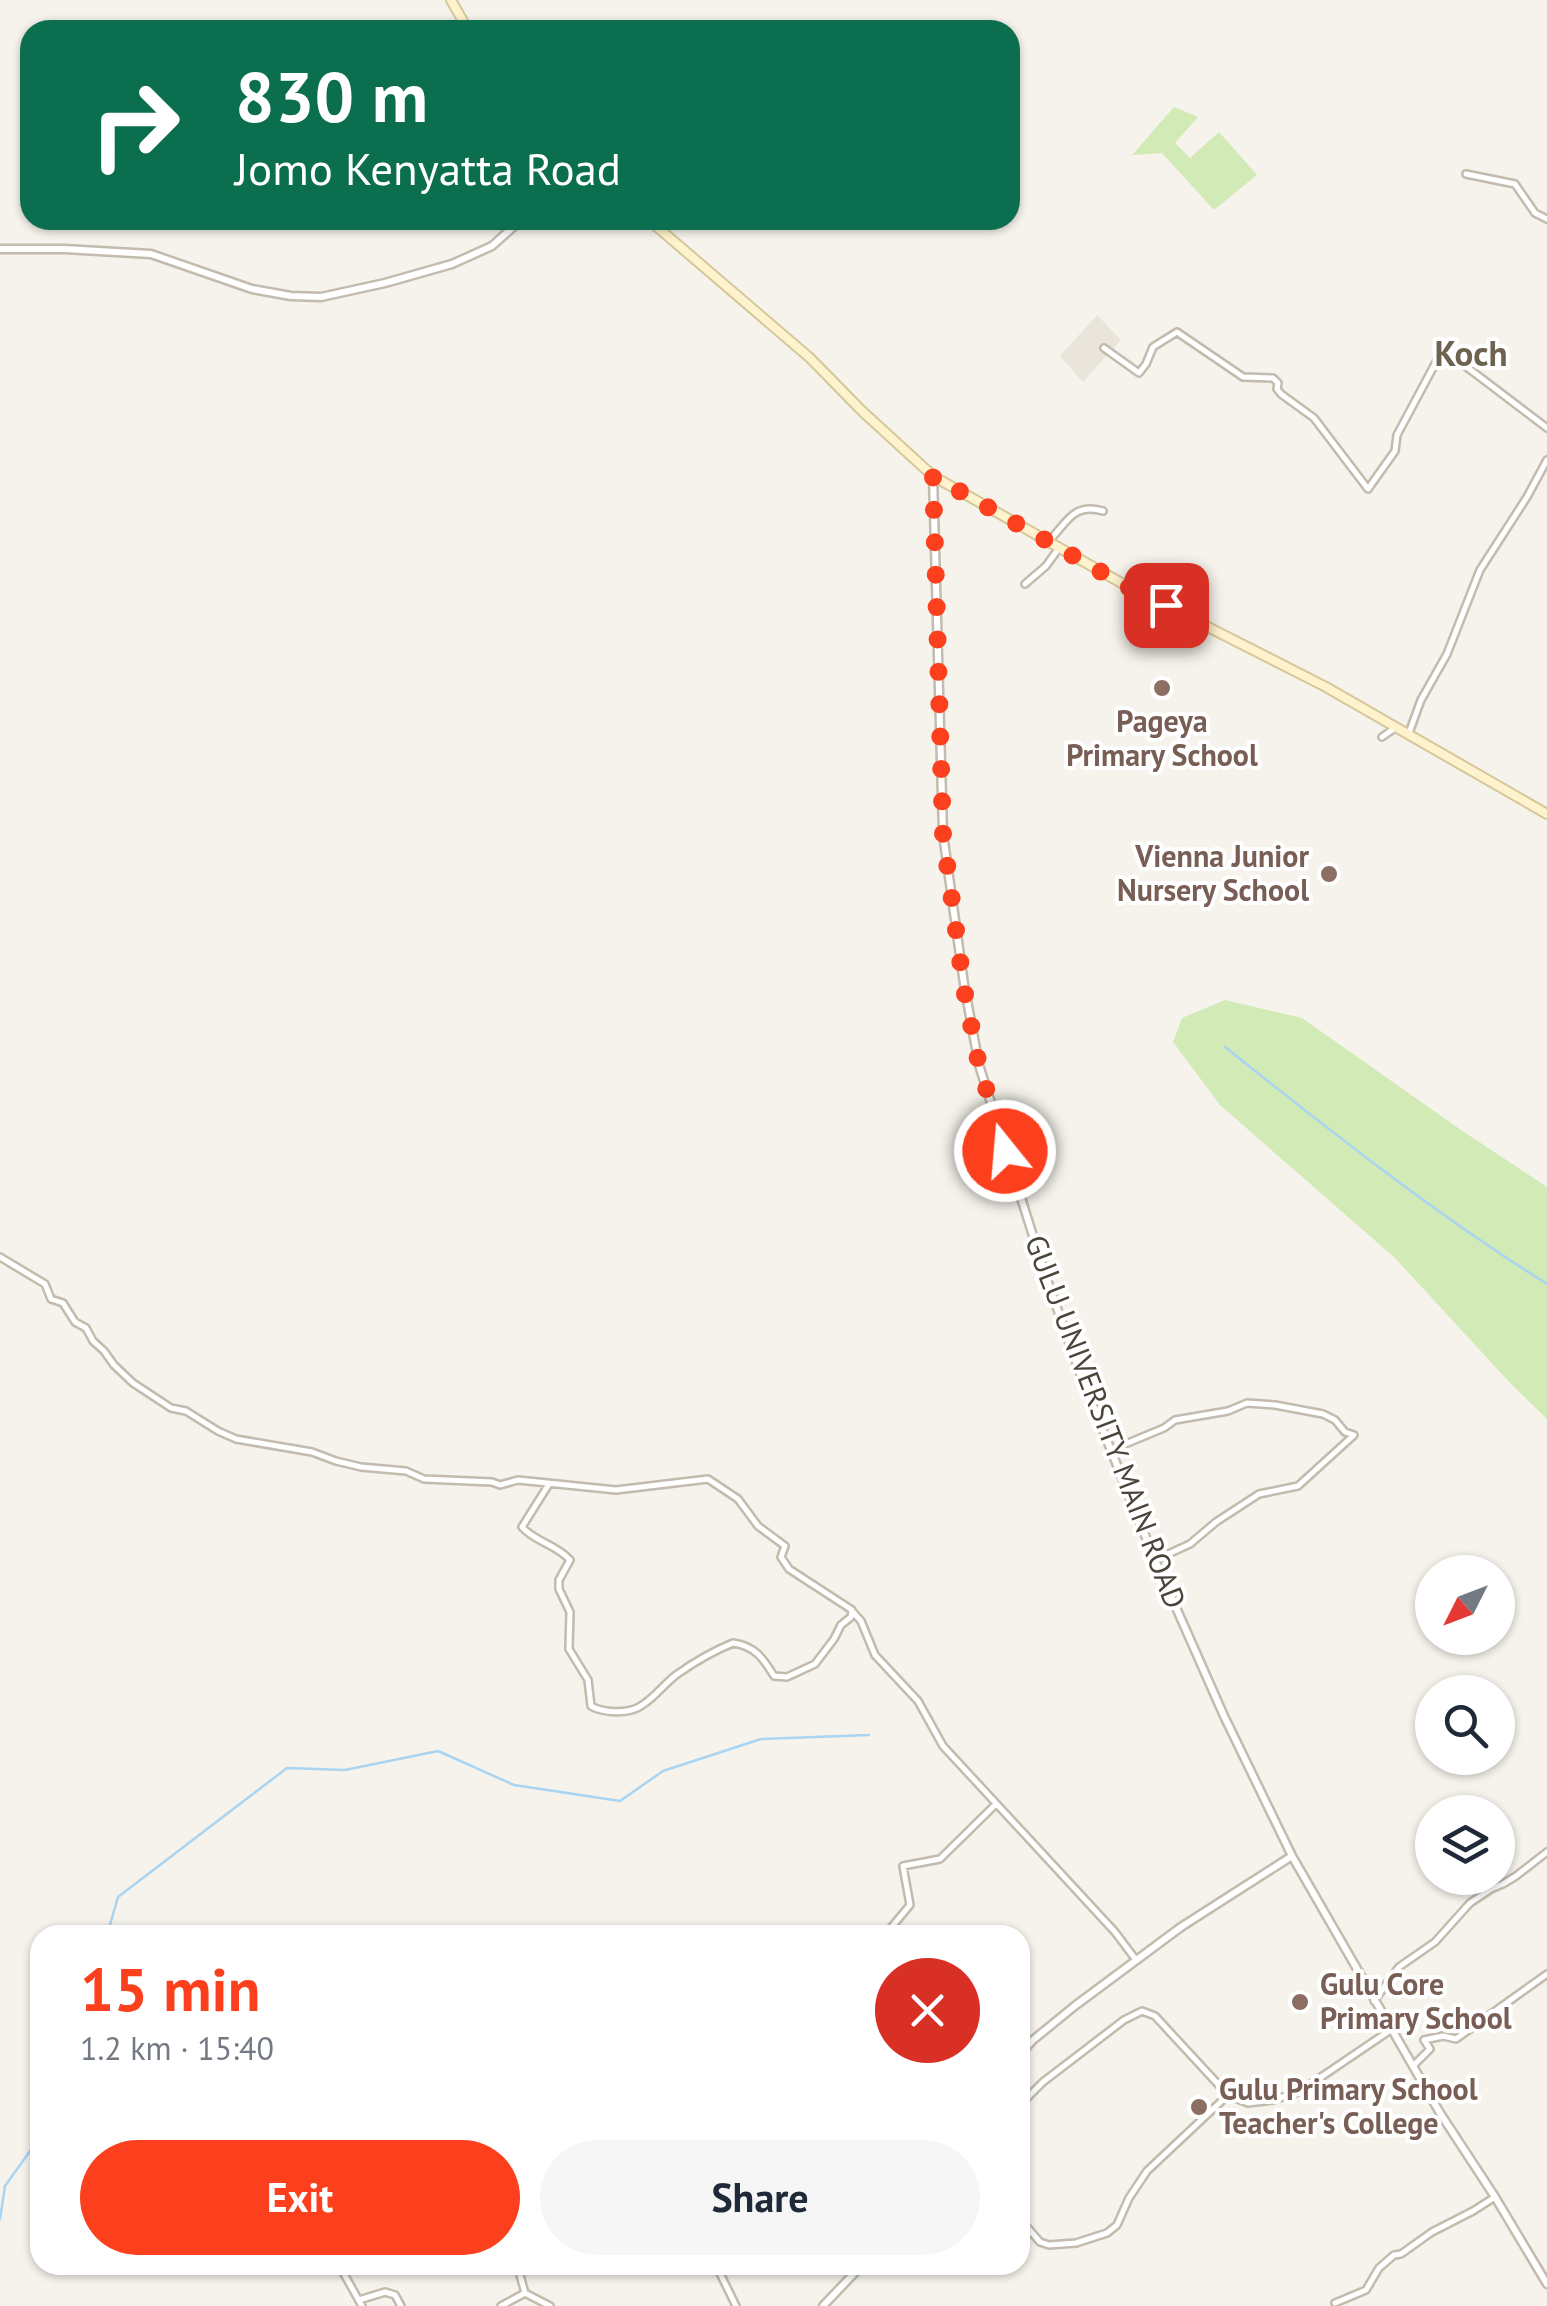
<!DOCTYPE html>
<meta charset="utf-8">
<style>
body{margin:0;font-family:"PT Sans",sans-serif;background:#f6f6f7;color:#1f2937;height:100vh;display:flex;flex-direction:column;font-size:38px;white-space:nowrap}
*{box-sizing:border-box;margin:0}
p{font-size:32px;color:#747a83}
.icon{flex:none;width:55px;height:55px;fill:none;stroke:currentColor;stroke-width:2;stroke-linecap:round;stroke-linejoin:round}
.map{position:relative;flex:1;overflow:hidden}
.side{position:absolute;left:30px;top:1925px;width:1000px;height:350px;display:flex;flex-direction:column;background:#fff;border-radius:30px;box-shadow:0 2px 8px #0004}
.side>*{flex:none}
.banner{position:absolute;left:20px;top:20px;width:1000px;height:210px;border-radius:30px;box-shadow:0 2px 8px #0004;background:#0b6e4f;color:#fff;overflow:hidden}
.needle{width:65px;rotate:228deg}
.controls{position:absolute;left:1415px;top:1555px;display:grid;gap:20px}
.controls a{display:grid;place-items:center;width:100px;height:100px;border-radius:50%;background:#fff;box-shadow:0 2px 8px #0004;font-size:50px}
.pin{position:absolute;display:grid;place-items:center;width:85px;height:85px;color:#fff;margin:-42px;border-radius:20px;box-shadow:0 5px 15px #0006}
.me{position:absolute;width:110px;margin:-55px;rotate:343deg;stroke-linejoin:round;filter:drop-shadow(0 0 8px #0008)}
.turn{display:flex;align-items:center;gap:35px;height:210px;padding:0 50px;font-size:45px}
.turn .icon{width:130px;height:130px;stroke-width:2.5}
.turn b{display:block;font-size:70px;line-height:85px}
.round{display:grid;place-items:center;flex:none;width:105px;height:105px;border-radius:52px;background:#f6f6f7}
.head{display:flex;align-items:center;justify-content:space-between;height:170px;padding:0 50px}
h1{font-size:60px;font-weight:700;line-height:75px;color:#fc3f1d}
.button{display:flex;gap:20px;margin-top:auto;padding:20px 50px}
.button a{flex:1;height:115px;border-radius:60px;background:#fc3f1d;color:#fff;font-size:40px;font-weight:700;line-height:115px;text-align:center}
.button a+a{background:#f6f6f7;color:#1f2937}
.map>svg:first-child{display:block}
</style>
<div class="map">
<svg width="1547" height="2306" viewBox="0 0 1547 2306">
<rect width="100%" height="100%" fill="#f6f3ec"/>
<!-- residential -->
<path fill="#eae5da" d="M1097 315 1121 340 1083 382 1060 356Z"/>
<!-- green -->
<path fill="#d2eab5" d="M1174 107 1198 117 1175 143 1190 158 1219 132 1257 175 1214 210 1162 153 1132 155Z
M1225 1000 1302 1018 1461 1130 1547 1187V1419L1512 1385 1395 1258 1220 1105 1173 1042 1182 1018Z"/>
<g fill="none" stroke-linecap="round" stroke-linejoin="round">
<!-- stream -->
<path stroke="#a9d4f2" stroke-width="2.5" d="M1225 1047C1329 1130 1434 1213 1547 1284
M107 1935 118 1897 287 1768 345 1770 438 1751 514 1785 620 1801 663 1771 761 1739 869 1735
M0 2219 5 2186 40 2137"/>
<defs>
<path id="minor" d="M1466 174 1515 184 1535 213 1547 219
M1104 348 1139 373 1146 364 1153 347 1177 332 1243 377 1273 378 1278 383 1277 389 1281 394 1314 418 1368 489 1395 451 1397 435 1443 349 1547 428
M1048 542C1067 523 1073 502 1103 511
M1025 584 1046 566 1059 548
M1409 733 1421 700 1447 654 1480 570 1527 497 1547 460
M1382 737 1395 728
M0 1257 45 1284 51 1299 63 1303 75 1322 86 1328 93 1341 104 1351 114 1365 133 1383 171 1408 186 1411 218 1431 236 1439 312 1452 336 1461 361 1467 406 1471 424 1479 492 1482 500 1485 518 1480 616 1490 708 1479 738 1499 758 1526 785 1546 781 1557 789 1569 852 1610 851 1617 841 1625 834 1639 815 1664 787 1677 774 1676C763 1658 755 1646 733 1643 713 1651 693 1663 676 1675 663 1685 653 1700 639 1707 627 1714 603 1713 591 1706L588 1680 569 1649 570 1612 559 1589V1580L570 1560C556 1544 535 1542 522 1527L549 1484
M1111 1450 1164 1428 1175 1420 1228 1411 1247 1403 1275 1405 1323 1414 1335 1420 1345 1432 1354 1435 1298 1486 1259 1494 1216 1522 1190 1544 1155 1560
M853 1612 861 1621 875 1655 918 1701 943 1746 1115 1932 1136 1960
M885 1935 910 1905 903 1866 940 1859 996 1804
M1374 2001 1399 1967 1435 1942 1470 1903 1491 1889 1503 1884 1516 1876 1547 1852
M1413 2066 1430 2049 1424 2040 1443 2036 1456 2039 1547 1974
M1020 2105 1043 2082 1124 2020 1142 2011 1155 2016 1228 2095 1248 2103 1273 2100 1299 2092 1392 2029
M1020 2219 1040 2242 1049 2245 1076 2243 1107 2233 1117 2225 1129 2198 1147 2171 1228 2095
M339 2265 362 2306
M520 2265V2275L525 2293 550 2306
M716 2265 736 2306
M359 2300 385 2292 395 2295 401 2306
M1335 2303 1366 2290 1379 2268 1394 2255 1401 2254 1432 2232 1473 2211 1495 2197
M501 2306 525 2293"/>
<path id="tertiary" d="M0 249H64L151 254 252 289 291 296 321 297 385 283 452 264 492 246 521 220
M933 476 943 834 964 984 979 1065 1046 1277 1080 1373 1155 1560 1224 1716 1292 1856 1440 2113 1495 2197 1547 2284
M1020 2054 1033 2040 1076 2005 1181 1927 1292 1856
M823 2306 862 2265"/>
<path id="secondary" d="M451 0 468 30
M649 220 810 358 862 411 933 476 1125 585 1326 687 1547 814"/>
</defs>
<!-- minor casing -->
<use href="#minor" stroke="#c2bbae" stroke-width="10"/>
<!-- tertiary casing -->
<use href="#tertiary" stroke="#c2bbae" stroke-width="11"/>
<!-- secondary casing -->
<use href="#secondary" stroke="#d6c79b" stroke-width="12"/>
<!-- minor -->
<use href="#minor" stroke="#fff" stroke-width="5"/>
<!-- tertiary -->
<use href="#tertiary" stroke="#fff" stroke-width="6"/>
<!-- secondary -->
<use href="#secondary" stroke="#fff3cd" stroke-width="8"/>
</g>
<g fill="none" stroke-linecap="round" stroke-linejoin="round">
<!-- route -->
<path stroke="#fc3f1d" stroke-width="18" stroke-dasharray="0 32.4" d="M1005 1151 979 1065 964 989 943 834 933 476 1126 586 1166 605"/>
</g>
<!-- markers -->
<g fill="#8d6e63" stroke="#fff" stroke-width="4">
<circle cx="1162" cy="688" r="10"/>
<circle cx="1329" cy="874" r="10"/>
<circle cx="1300" cy="2002" r="10"/>
<circle cx="1199" cy="2107" r="10"/>
</g>
<g text-anchor="middle" stroke-width="8" stroke-linejoin="round" paint-order="stroke">
<!-- education labels -->
<g font-size="30" font-weight="bold" fill="#785e54" stroke="#fff" text-anchor="start">
<text x="1162" y="732" text-anchor="middle">Pageya<tspan x="1162" dy="34">Primary School</tspan></text>
<text x="1309" y="867" text-anchor="end">Vienna Junior<tspan x="1309" dy="34">Nursery School</tspan></text>
<text x="1320" y="1995">Gulu Core<tspan x="1320" dy="34">Primary School</tspan></text>
<text x="1219" y="2100">Gulu Primary School<tspan x="1219" dy="34">Teacher's College</tspan></text>
</g>
<!-- street labels -->
<g font-size="30" fill="#4b4439" stroke="#fff">
<text transform="translate(1105 1422) rotate(69)" y="10">GULU UNIVERSITY MAIN ROAD</text>
</g>
<!-- quarter labels -->
<g font-size="35" font-weight="bold" fill="#6e6250" stroke="#fff">
<text x="1471" y="366">Koch</text>
</g>
</g>
</svg>
<div class="controls">
<a><svg class="needle" viewBox="-14 -14 28 28"><path d="M0-13l5 13h-10z" fill="#e53935"/><path d="M0 13l5-13h-10z" fill="#747a83"/></svg></a>
<a><svg class="icon" aria-label="search" viewBox="0 0 24 24"><circle cx="10" cy="10" r="6"/><path d="M15 15l6 6"/></svg></a>
<a><svg class="icon" aria-label="layers" viewBox="0 0 24 24"><path d="M12 4l9 5-9 5-9-5zM3 14l9 5 9-5"/></svg></a>
</div>
<div class="pin" style="left:1166px;top:605px;background:#d93025"><svg class="icon" aria-label="arrive" viewBox="0 0 24 24"><path d="M6 21V4h12l-3 4 3 4H6"/></svg></div>
<svg class="me" style="left:1005px;top:1151px" viewBox="-20 -20 40 40"><circle r="17" fill="#fc3f1d" stroke="#fff" stroke-width="3"/><path d="M0-11L8 9 0 5-8 9z" fill="#fff"/></svg>
<div class="banner">
<div class="turn"><svg class="icon" aria-label="right" viewBox="0 0 24 24"><path d="M7 20v-9h11M14 6l5 5-5 5"/></svg><div><b>830 m</b>Jomo Kenyatta Road</div></div>
</div>
<section class="side">
<div class="head"><div><h1>15 min</h1><p>1.2 km · 15:40</p></div><a class="round" style="background:#d93025;color:#fff"><svg class="icon" aria-label="close" viewBox="0 0 24 24"><path d="M6 6l12 12M18 6L6 18"/></svg></a></div>
<div class="button"><a>Exit</a><a>Share</a></div>
</section>
</div>
